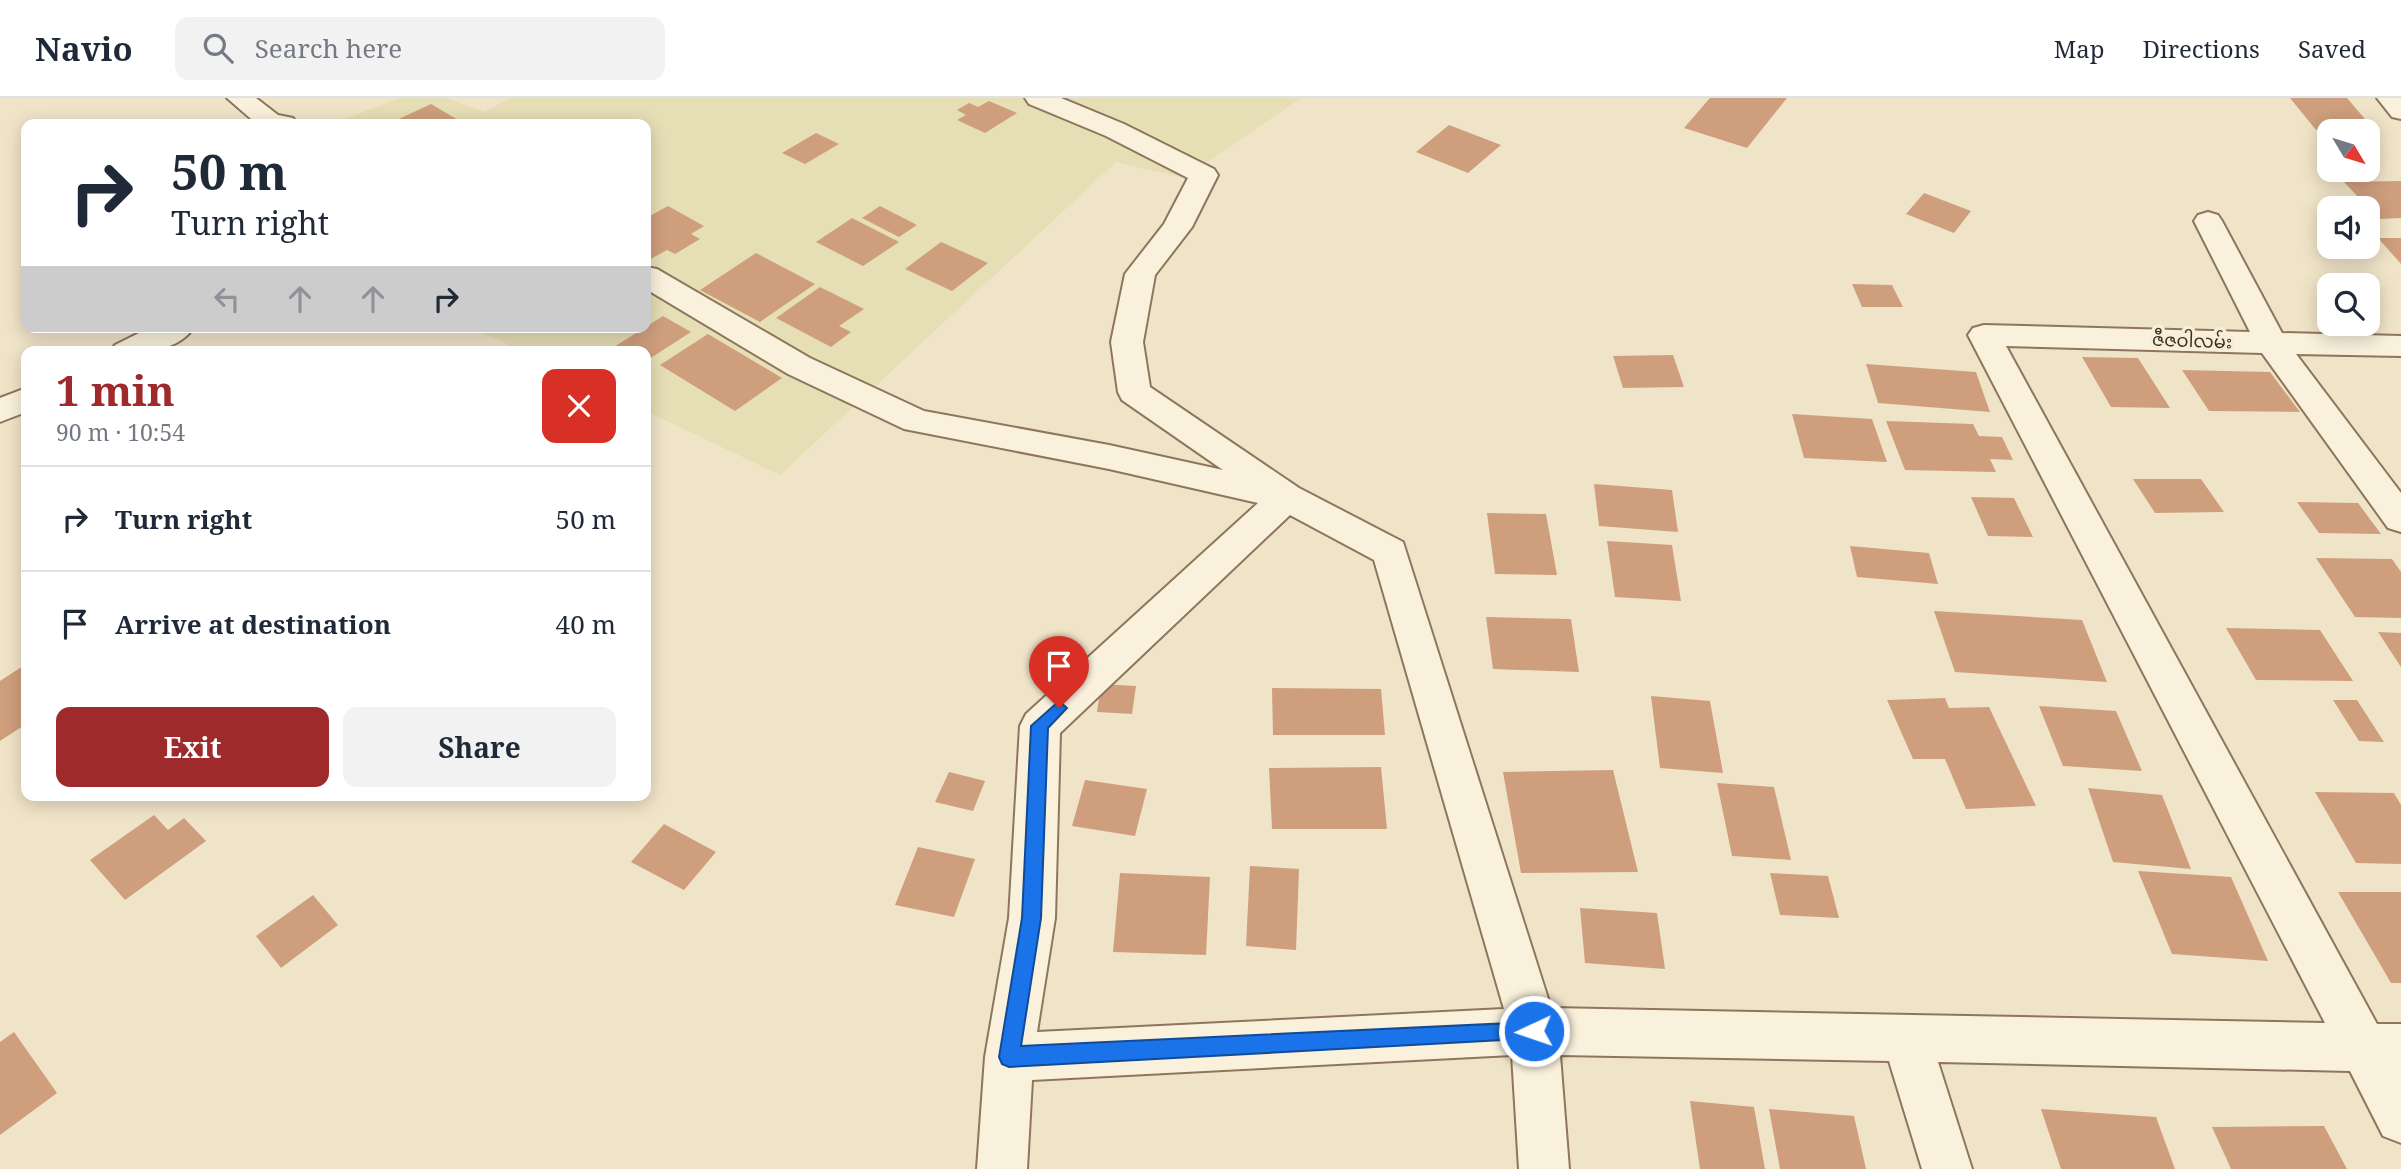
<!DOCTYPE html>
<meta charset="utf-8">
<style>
body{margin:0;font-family:"Noto Serif","Noto Sans Myanmar",serif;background:#f2f2f3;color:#1f2937;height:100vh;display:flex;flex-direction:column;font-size:26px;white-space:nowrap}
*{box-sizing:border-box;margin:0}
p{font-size:23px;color:#747a83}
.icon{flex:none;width:38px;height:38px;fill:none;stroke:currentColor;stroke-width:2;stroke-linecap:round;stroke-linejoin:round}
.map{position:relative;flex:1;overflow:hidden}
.drawer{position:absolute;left:21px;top:248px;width:630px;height:455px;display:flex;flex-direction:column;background:#fff;border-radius:14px;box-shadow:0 4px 18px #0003}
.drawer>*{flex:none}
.banner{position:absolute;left:21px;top:21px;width:630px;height:214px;border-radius:14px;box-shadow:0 4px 18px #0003;background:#fff;color:#1f2937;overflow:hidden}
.needle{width:46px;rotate:128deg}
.tools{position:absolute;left:2317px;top:21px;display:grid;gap:14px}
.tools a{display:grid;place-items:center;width:63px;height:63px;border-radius:14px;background:#fff;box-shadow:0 4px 18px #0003;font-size:35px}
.pin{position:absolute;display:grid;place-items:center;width:60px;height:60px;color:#fff;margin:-72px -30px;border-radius:50% 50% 50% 0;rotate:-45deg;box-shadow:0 0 7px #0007}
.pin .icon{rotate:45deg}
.me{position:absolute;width:77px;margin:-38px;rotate:267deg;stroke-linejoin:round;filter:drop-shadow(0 0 5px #0008)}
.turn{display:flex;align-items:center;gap:24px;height:147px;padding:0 35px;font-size:32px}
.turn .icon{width:91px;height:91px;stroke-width:2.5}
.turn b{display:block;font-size:49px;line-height:60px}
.lanes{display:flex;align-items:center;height:66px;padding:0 35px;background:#0003;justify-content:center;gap:35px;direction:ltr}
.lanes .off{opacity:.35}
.round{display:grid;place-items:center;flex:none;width:74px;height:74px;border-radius:14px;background:#f2f2f3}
.headline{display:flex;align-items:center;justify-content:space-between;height:119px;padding:0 35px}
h1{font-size:42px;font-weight:700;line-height:52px;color:#9e2a2b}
.action{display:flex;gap:14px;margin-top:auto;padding:14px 35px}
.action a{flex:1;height:80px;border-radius:14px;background:#9e2a2b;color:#fff;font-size:28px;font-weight:700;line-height:80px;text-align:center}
.action a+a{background:#f2f2f3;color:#1f2937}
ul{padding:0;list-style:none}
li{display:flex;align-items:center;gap:21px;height:105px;padding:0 35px;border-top:2px solid #e0e1e3}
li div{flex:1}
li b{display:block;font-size:26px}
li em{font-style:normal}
header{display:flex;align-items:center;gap:42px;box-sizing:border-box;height:98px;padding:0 35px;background:#fff;border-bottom:2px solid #e0e1e3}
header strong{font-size:33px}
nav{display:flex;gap:38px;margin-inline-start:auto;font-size:24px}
.search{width:490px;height:63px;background:#f2f2f3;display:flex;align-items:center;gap:18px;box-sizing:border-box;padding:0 24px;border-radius:14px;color:#747a83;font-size:26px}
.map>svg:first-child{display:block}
</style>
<header>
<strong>Navio</strong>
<div class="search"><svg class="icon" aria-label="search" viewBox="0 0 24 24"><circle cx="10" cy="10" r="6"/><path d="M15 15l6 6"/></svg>Search here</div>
<nav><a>Map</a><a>Directions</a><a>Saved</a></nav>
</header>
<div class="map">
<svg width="2401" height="1071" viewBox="0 0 2401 1071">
<rect width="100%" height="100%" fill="#f0e4c8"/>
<!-- farmland -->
<path fill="#e6deb5" d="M399 0H447L484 14 509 0H1301L1184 80 1116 64 780 377 646 313V254H522L471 229H646V26H333Z"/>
<!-- building -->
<path fill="#cf9f7d" d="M1710 0H1787L1747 50 1684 30Z
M2290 0H2347L2377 35 2316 32Z
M989 3 1017 15 985 35 957 22 966 17 957 12 969 5 978 9Z
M431 6 465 26H388Z
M1449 27 1501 47 1468 75 1416 54Z
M816 35 839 46 805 66 782 55Z
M2401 83V120L2379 121 2344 84Z
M1924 95 1971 113 1954 135 1906 116Z
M668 108 704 128 691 136 700 141 675 156 667 152 649 162 646 160V120Z
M880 108 917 127 899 139 862 120Z
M852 120 899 144 863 168 816 144Z
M2378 140H2401V166Z
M941 144 988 165 952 193 905 171Z
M756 155 815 186 760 224 700 192Z
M1852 186 1892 187 1903 209H1862Z
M820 189 864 211 839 228 851 234 831 249 776 220Z
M663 218 691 234 646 263V254H606Z
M708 236 782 280 735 313 660 267Z
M1673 257 1684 289 1623 290 1613 258Z
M2082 259 2138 260 2170 310 2111 309Z
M1866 266 1976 274 1990 314 1878 305Z
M2182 272 2270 274 2300 314 2209 313Z
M1792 316 1872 321 1887 364 1804 360Z
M1886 323 1973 326 1979 338 2002 339 2013 362 1990 361 1996 374 1905 372Z
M2133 381H2201L2224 414 2155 415Z
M1594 386 1672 392 1678 434 1599 428Z
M1971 399 2014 400 2033 439 1988 438Z
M2297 404 2358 405 2381 436 2319 435Z
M1487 415 1546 416 1557 477 1495 476Z
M1607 443 1672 447 1681 503 1615 499Z
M1850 448 1929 455 1938 486 1857 479Z
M2316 460 2392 461 2401 474V520L2355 519Z
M1934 513 2082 522 2107 584 1955 574Z
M1486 519 1571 521 1579 574 1493 571Z
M2226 530 2320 532 2353 583 2256 582Z
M2378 534 2401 535V569Z
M26 566V626L0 643V583Z
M1101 586 1136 588 1132 616 1097 614Z
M1272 590 1381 591 1385 637H1273Z
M1651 598 1710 603 1723 675 1660 670Z
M1945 600 1949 610 1989 609 2036 708 1966 711 1945 661H1913L1887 602Z
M2333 602H2357L2384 644 2359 643Z
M2039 608 2116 613 2142 673 2063 668Z
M1381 669 1387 731H1272L1269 670Z
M1613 672 1638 774 1521 775 1503 674Z
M949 674 985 683 973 713 935 704Z
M1085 682 1147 691 1135 738 1072 728Z
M1717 685 1774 689 1791 762 1732 758Z
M2088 690 2162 697 2191 771 2113 764Z
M2315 694 2394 695 2401 707V766L2356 765Z
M154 717 168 732 184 720 206 743 125 802 90 762Z
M664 726 716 754 684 792 631 764Z
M918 749 975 761 954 819 895 807Z
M1250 768 1299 771 1296 852 1246 848Z
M2138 773 2231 779 2268 863 2172 856Z
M1120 775 1210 779 1206 857 1113 854Z
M1770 775 1828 778 1839 820 1780 817Z
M2338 794H2401V885H2391Z
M313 797 338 827 281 870 256 838Z
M1580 810 1657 815 1665 871 1585 865Z
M14 934 57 995 0 1037V944Z
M1690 1003 1754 1009 1765 1071H1700Z
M1769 1011 1854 1018 1866 1071H1780Z
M2041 1011 2156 1019 2175 1071H2061Z
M2324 1028 2347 1071H2231L2212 1029Z"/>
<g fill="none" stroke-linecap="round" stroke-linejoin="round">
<defs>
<path id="minor" d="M227 0H256L278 17 293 20 297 26H257Z
M1025 0H1061L1124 26 1214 71 1218 77 1192 129 1155 177 1143 244 1150 289 1299 390 1403 444 1551 910 2325 925 1968 237 1973 230 1984 227 2250 234 2194 123 2198 117 2208 114 2218 117 2222 123 2282 235 2401 238V258L2296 256 2401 395V434L2388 430 2262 255 2006 248 2377 926H2401V1045L2383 1038 2350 973 1938 964 1972 1071H1922L1889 963 1560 957 1569 1071H1519L1512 957 1032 982 1027 1071H977L985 959 1009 820 1020 628 1026 616 1258 405 1109 371 904 331 788 276 646 191V169L657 171 810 260 924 313 1109 347 1223 372 1122 302 1118 294 1111 244 1125 176 1164 126 1188 80 1106 38 1029 6ZM1290 417 1374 462 1504 911 1037 934 1055 820 1060 635Z
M2377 0H2401V21L2392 19Z
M151 229H194C177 256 138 254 110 254L115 247Z
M26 290V314L0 324V300Z"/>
</defs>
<!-- minor casing -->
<use href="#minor" stroke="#8d765c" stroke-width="4"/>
<!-- minor -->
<use href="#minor" fill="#faf1dc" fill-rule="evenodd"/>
</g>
<!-- route -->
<path fill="#1a73e8" stroke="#114b97" stroke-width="2" d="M1059 603 1067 610 1048 630 1041 820 1021 948 1534 924 1541 927 1543 933 1541 940 1009 969 1002 966 999 959 1022 820 1031 628Z"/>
<g text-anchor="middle" stroke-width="7" stroke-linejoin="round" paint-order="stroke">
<!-- street labels -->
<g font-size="18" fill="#3d2e20" stroke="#f7eed8">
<text transform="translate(2192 243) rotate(2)" y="6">ဇီဇဝါလမ်း</text>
</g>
</g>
</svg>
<div class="tools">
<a><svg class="needle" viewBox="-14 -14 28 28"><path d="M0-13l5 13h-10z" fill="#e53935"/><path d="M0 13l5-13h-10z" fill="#747a83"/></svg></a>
<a><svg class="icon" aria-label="sound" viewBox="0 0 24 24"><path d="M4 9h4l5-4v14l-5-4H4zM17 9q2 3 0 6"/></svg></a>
<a><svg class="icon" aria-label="search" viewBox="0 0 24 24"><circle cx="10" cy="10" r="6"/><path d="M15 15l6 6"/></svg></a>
</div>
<div class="pin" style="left:1059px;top:610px;background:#d93025"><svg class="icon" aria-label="arrive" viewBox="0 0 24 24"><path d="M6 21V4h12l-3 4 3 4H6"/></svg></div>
<svg class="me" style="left:1534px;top:933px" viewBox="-20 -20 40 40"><circle r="17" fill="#1a73e8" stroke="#fff" stroke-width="3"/><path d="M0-11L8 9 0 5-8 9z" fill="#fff"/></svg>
<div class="banner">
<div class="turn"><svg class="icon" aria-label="right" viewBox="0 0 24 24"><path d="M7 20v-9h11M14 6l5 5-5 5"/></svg><div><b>50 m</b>Turn right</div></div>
<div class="lanes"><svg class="icon off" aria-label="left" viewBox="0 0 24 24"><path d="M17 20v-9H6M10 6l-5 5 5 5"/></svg><svg class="icon off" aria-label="ahead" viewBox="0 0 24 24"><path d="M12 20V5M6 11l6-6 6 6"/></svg><svg class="icon off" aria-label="ahead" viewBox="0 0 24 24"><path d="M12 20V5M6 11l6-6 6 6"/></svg><svg class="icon" aria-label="right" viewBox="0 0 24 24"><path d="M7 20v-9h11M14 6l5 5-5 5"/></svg></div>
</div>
<section class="drawer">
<div class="headline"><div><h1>1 min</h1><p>90 m · 10:54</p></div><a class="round" style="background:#d93025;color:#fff"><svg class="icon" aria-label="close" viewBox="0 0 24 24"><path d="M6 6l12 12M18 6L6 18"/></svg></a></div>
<ul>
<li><svg class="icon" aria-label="right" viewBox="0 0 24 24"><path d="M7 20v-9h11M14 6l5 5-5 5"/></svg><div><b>Turn right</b></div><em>50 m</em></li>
<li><svg class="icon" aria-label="arrive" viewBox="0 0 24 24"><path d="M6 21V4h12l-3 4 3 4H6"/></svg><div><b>Arrive at destination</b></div><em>40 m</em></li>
</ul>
<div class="action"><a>Exit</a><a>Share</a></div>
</section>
</div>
